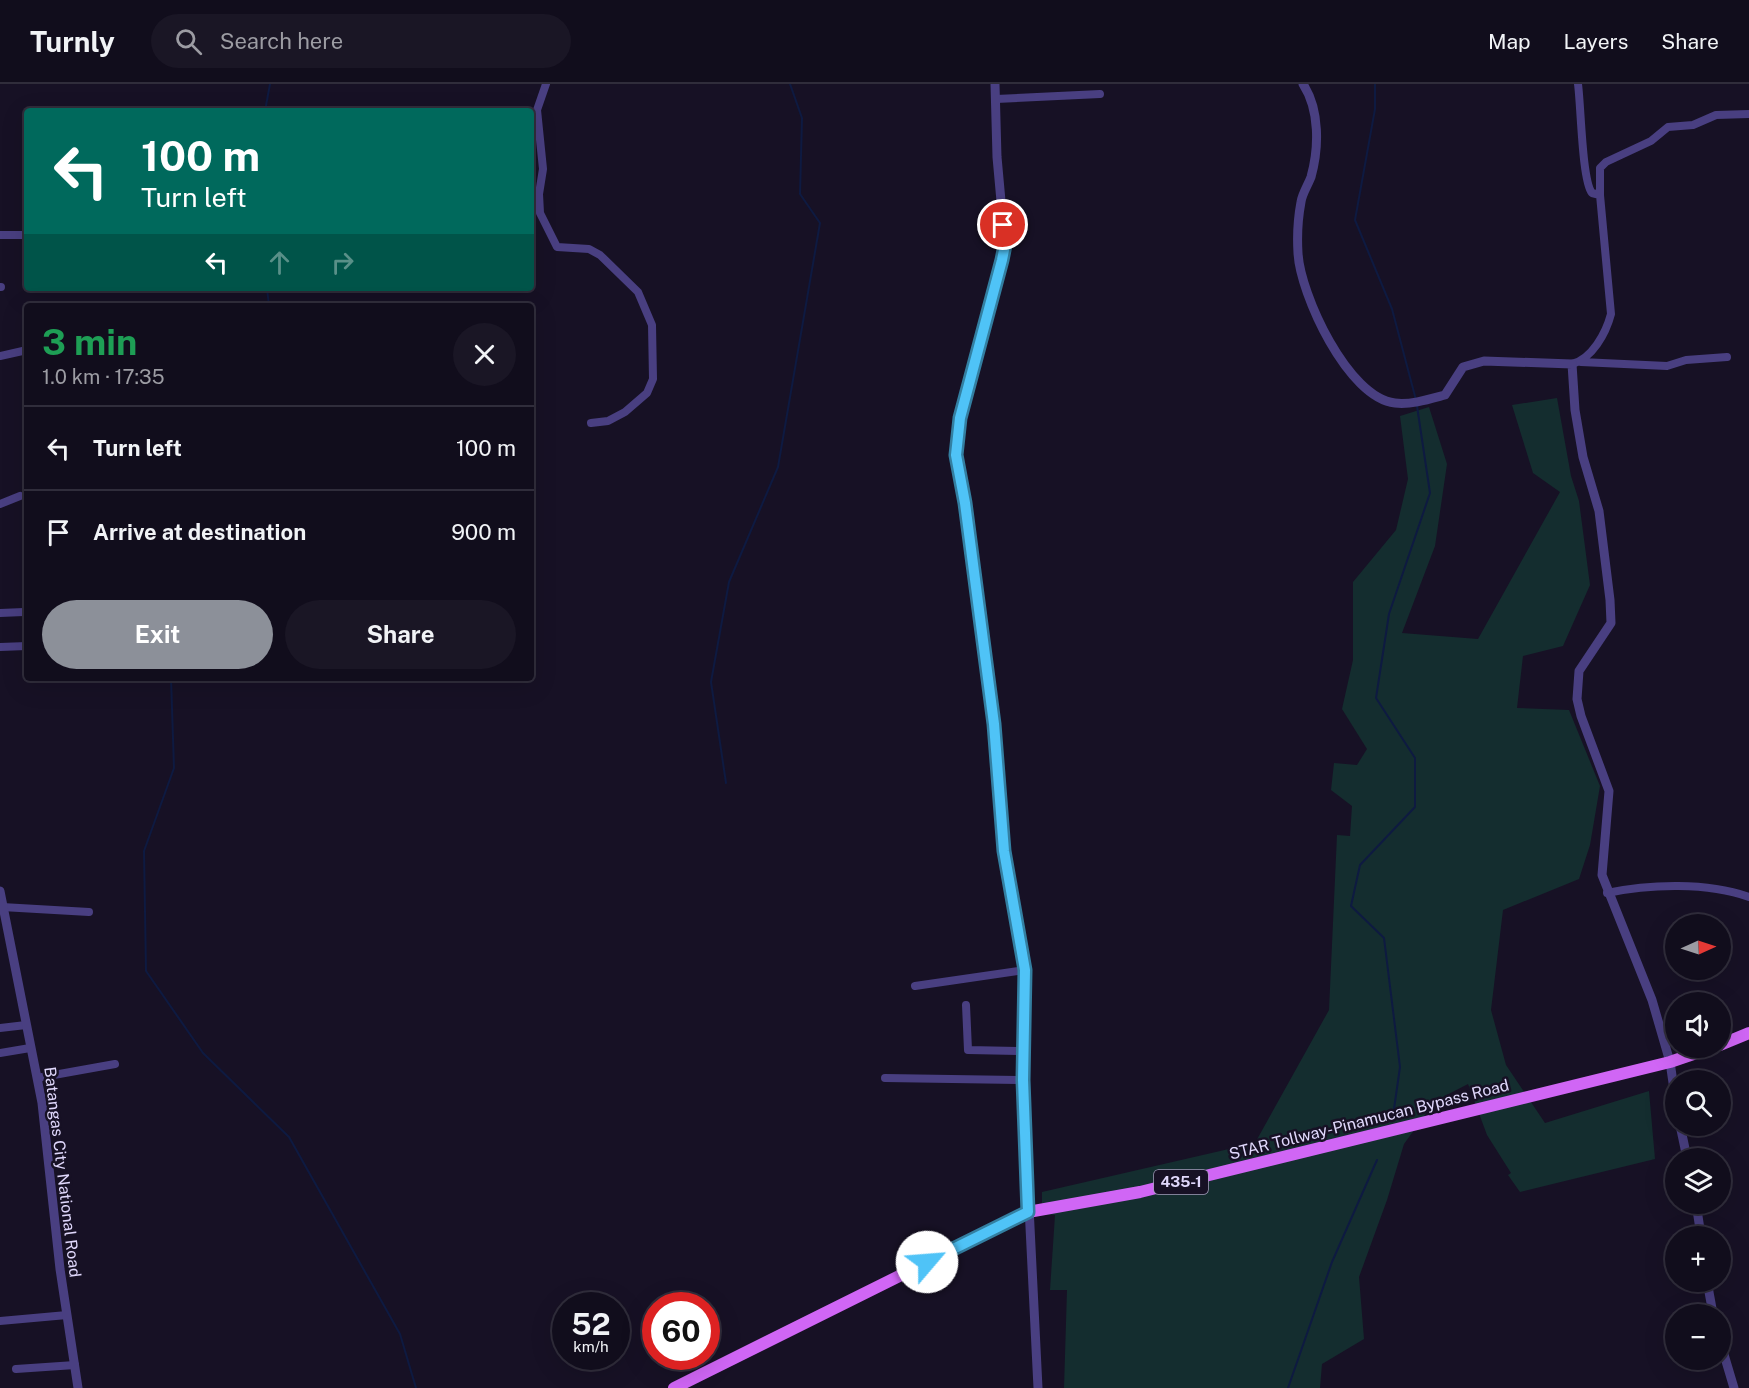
<!DOCTYPE html>
<meta charset="utf-8">
<style>
body{margin:0;font-family:"Public Sans",sans-serif;background:#1a1625;color:#f1f3f6;height:100vh;display:flex;flex-direction:column;font-size:22px;white-space:nowrap}
*{box-sizing:border-box;margin:0}
p{font-size:20px;color:#9c9ca3}
.icon{flex:none;width:33px;height:33px;fill:none;stroke:currentColor;stroke-width:2;stroke-linecap:round;stroke-linejoin:round}
.map{position:relative;flex:1;overflow:hidden}
.details{position:absolute;left:24px;top:219px;width:510px;height:378px;display:flex;flex-direction:column;background:#110d1c;border-radius:6px;box-shadow:0 6px 24px #0002,0 0 0 2px #302d3b}
.details>*{flex:none}
.banner{position:absolute;left:24px;top:24px;width:510px;height:183px;border-radius:6px;box-shadow:0 6px 24px #0002,0 0 0 2px #302d3b;background:#00695c;color:#fff;overflow:hidden}
.needle{width:39px;rotate:87deg}
.fabs{position:absolute;left:1665px;top:830px;display:grid;gap:12px}
.fabs a{display:grid;place-items:center;width:66px;height:66px;border-radius:50%;background:#110d1c;box-shadow:0 6px 24px #0002,0 0 0 2px #302d3b;font-size:30px}
.speed{position:absolute;left:552px;top:1208px;display:flex;gap:12px;font-size:30px;font-weight:700;text-align:center}
.speed>*{display:grid;place-content:center;width:78px;height:78px;border-radius:50%;background:#110d1c;box-shadow:0 6px 24px #0002,0 0 0 2px #302d3b;line-height:1}
.speed small{font-size:15px;font-weight:400}
.speed .limit{border:9px solid #d22;background:#fff;color:#111}
.pin{position:absolute;display:grid;place-items:center;width:51px;height:51px;color:#fff;margin:-26px;border:3px solid #fff;border-radius:50%;box-shadow:0 2px 6px #0007}
.me{position:absolute;width:66px;margin:-33px;rotate:63deg;stroke-linejoin:round;filter:drop-shadow(0 0 4px #0008)}
.turn{display:flex;align-items:center;gap:21px;height:126px;padding:0 18px;font-size:27px}
.turn .icon{width:78px;height:78px;stroke-width:2.5}
.turn b{display:block;font-size:42px;line-height:51px}
.lanes{display:flex;align-items:center;height:57px;padding:0 18px;background:#0003;justify-content:center;gap:30px;direction:ltr}
.lanes .off{opacity:.35}
.round{display:grid;place-items:center;flex:none;width:63px;height:63px;border-radius:32px;background:#1a1625}
.summary{display:flex;align-items:center;justify-content:space-between;height:102px;padding:0 18px}
h1{font-size:36px;font-weight:700;line-height:45px;color:#1e9e55}
.cta{display:flex;gap:12px;margin-top:auto;padding:12px 18px}
.cta a{flex:1;height:69px;border-radius:36px;background:#8c9099;color:#fff;font-size:24px;font-weight:700;line-height:69px;text-align:center}
.cta a+a{background:#1a1625;color:#f1f3f6}
ul{padding:0;list-style:none}
li{display:flex;align-items:center;gap:18px;height:84px;padding:0 18px;border-top:2px solid #302d3b}
li div{flex:1}
li b{display:block;font-size:22px}
li em{font-style:normal}
header{display:flex;align-items:center;gap:36px;box-sizing:border-box;height:84px;padding:0 30px;background:#110d1c;border-bottom:2px solid #302d3b}
header strong{font-size:28px}
nav{display:flex;gap:33px;margin-inline-start:auto;font-size:21px}
.search{width:420px;height:54px;background:#1a1625;display:flex;align-items:center;gap:15px;box-sizing:border-box;padding:0 21px;border-radius:33px;color:#9c9ca3;font-size:22px}
.map>svg:first-child{display:block}
</style>
<header>
<strong>Turnly</strong>
<div class="search"><svg class="icon" aria-label="search" viewBox="0 0 24 24"><circle cx="10" cy="10" r="6"/><path d="M15 15l6 6"/></svg>Search here</div>
<nav><a>Map</a><a>Layers</a><a>Share</a></nav>
</header>
<div class="map">
<svg width="1749" height="1304" viewBox="0 0 1749 1304">
<rect width="100%" height="100%" fill="#171125"/>
<!-- green -->
<path fill="#142d2f" d="M1557 314 1571 392 1579 417 1590 501 1563 562 1523 572 1517 624 1569 626 1600 702 1590 761 1579 795 1503 826 1491 926 1506 981 1545 1039 1649 1007 1655 1075 1520 1108 1508 1091 1511 1089 1487 1051 1468 1000 1435 1017 1404 1060 1387 1116 1359 1193 1364 1255 1322 1280 1320 1304H1064L1067 1206H1050L1055 1131 1042 1130V1108L1255 1059 1329 926 1337 751 1350 752 1352 722 1331 706 1334 679 1357 681 1367 665 1342 625 1353 576V498L1396 446 1408 395 1400 332 1429 323 1447 380 1435 462 1402 549 1478 555 1560 408 1533 389 1512 321Z"/>
<g fill="none" stroke-linecap="round" stroke-linejoin="round">
<!-- stream -->
<path stroke="#0e1a41" stroke-width="2" d="M1375 0V25L1355 136 1392 225 1416 316
M265 27 270 0
M267 204 269 222
M171 594 174 684 144 767 146 887 203 969 289 1053 400 1250 416 1304
M726 699 711 598 729 498 778 383 820 139 800 110 802 34 790 0
M1394 1025 1400 983 1384 854 1351 822 1360 781 1415 723V674L1376 614 1389 530 1430 409 1417 322
M1288 1304 1332 1178 1377 1076"/>
<!-- minor -->
<path stroke="#493f81" stroke-width="8" d="M546 0 537 26 543 85 539 110 540 129 557 163 589 165 600 171 638 208 652 241 653 295 647 309 625 328 608 337 591 339
M1578 0C1581 22 1582 97 1592 109L1600 111
M996 15 1100 10
M0 151H27
M0 203H1
M0 272 27 266
M1581 278 1667 282 1686 276 1727 273
M1572 280C1592 275 1606 249 1611 230L1600 111V84L1606 78 1651 57 1668 43 1693 41 1716 31 1749 30
M0 420 20 412
M0 529 24 528
M0 563 27 562
M1607 809C1649 800 1708 798 1749 813
M2 823 89 828
M915 902 1025 886
M966 921 968 966 1023 967
M0 944 26 941
M0 969 30 964
M37 994 115 980
M885 994 1023 996
M0 1237 67 1231
M16 1285 75 1281"/>
<!-- tertiary -->
<path stroke="#493f81" stroke-width="9" d="M995 0 997 73 1005 161 960 334 956 371 970 453 994 640 1004 767 1025 886 1024 1022 1038 1304
M1303 0C1320 26 1319 64 1311 93 1308 101 1302 110 1301 118 1298 134 1297 153 1298 169 1300 210 1348 314 1395 319 1411 321 1430 315 1445 311L1463 283 1484 277 1572 280 1575 326 1583 373 1599 427 1610 516 1611 539 1579 587 1577 615 1581 632 1609 707 1602 791 1652 916 1670 978 1676 1019
M0 807 42 1019 60 1185 78 1304
M1680 1041 1687 1074
M1696 1119 1701 1152
M1707 1197 1713 1230
M1720 1257 1734 1304"/>
<!-- primary -->
<path stroke="#d066f5" stroke-width="12" d="M1720 961 1749 949
M674 1304 1028 1128 1140 1108 1670 978 1714 963"/>
</g>
<g fill="none" stroke-linecap="round" stroke-linejoin="round">
<defs>
<path id="route" d="M927 1178 1028 1128 1023 996 1025 886 1004 767 994 640 965 419 956 371 960 334 1002 176 1005 161 1003 141"/>
</defs>
<!-- route casing -->
<use href="#route" stroke="#337fa1" stroke-width="15"/>
<!-- route -->
<use href="#route" stroke="#4fc3f7" stroke-width="10"/>
</g>
<g text-anchor="middle" stroke-width="5" stroke-linejoin="round" paint-order="stroke">
<!-- shield labels -->
<rect fill="#171125" stroke="#a49cbc" stroke-width="1.5" x="1154" y="1086" width="54" height="24" rx="4.5"/>
<g font-size="15" font-weight="bold" fill="#e0d8fc">
<text x="1181" y="1103">435-1</text>
</g>
<!-- street labels -->
<g font-size="16" fill="#e0d8fc" stroke="#171125">
<text transform="translate(1369 1035) rotate(-14)" y="6">STAR Tollway-Pinamucan Bypass Road</text>
<text transform="translate(63 1088) rotate(83)" y="6">Batangas City National Road</text>
</g>
</g>
</svg>
<div class="fabs">
<a><svg class="needle" viewBox="-14 -14 28 28"><path d="M0-13l5 13h-10z" fill="#e53935"/><path d="M0 13l5-13h-10z" fill="#9c9ca3"/></svg></a>
<a><svg class="icon" aria-label="sound" viewBox="0 0 24 24"><path d="M4 9h4l5-4v14l-5-4H4zM17 9q2 3 0 6"/></svg></a>
<a><svg class="icon" aria-label="search" viewBox="0 0 24 24"><circle cx="10" cy="10" r="6"/><path d="M15 15l6 6"/></svg></a>
<a><svg class="icon" aria-label="layers" viewBox="0 0 24 24"><path d="M12 4l9 5-9 5-9-5zM3 14l9 5 9-5"/></svg></a>
<a>+</a>
<a>−</a>
</div>
<div class="speed"><div>52<small>km/h</small></div><div class="limit">60</div></div>
<div class="pin" style="left:1003px;top:141px;background:#d93025"><svg class="icon" aria-label="arrive" viewBox="0 0 24 24"><path d="M6 21V4h12l-3 4 3 4H6"/></svg></div>
<svg class="me" style="left:927px;top:1178px" viewBox="-20 -20 40 40"><circle r="19" fill="#fff"/><path d="M0-13L10 11 0 6-10 11z" fill="#4fc3f7"/></svg>
<div class="banner">
<div class="turn"><svg class="icon" aria-label="left" viewBox="0 0 24 24"><path d="M17 20v-9H6M10 6l-5 5 5 5"/></svg><div><b>100 m</b>Turn left</div></div>
<div class="lanes"><svg class="icon" aria-label="left" viewBox="0 0 24 24"><path d="M17 20v-9H6M10 6l-5 5 5 5"/></svg><svg class="icon off" aria-label="ahead" viewBox="0 0 24 24"><path d="M12 20V5M6 11l6-6 6 6"/></svg><svg class="icon off" aria-label="right" viewBox="0 0 24 24"><path d="M7 20v-9h11M14 6l5 5-5 5"/></svg></div>
</div>
<section class="details">
<div class="summary"><div><h1>3 min</h1><p>1.0 km · 17:35</p></div><a class="round"><svg class="icon" aria-label="close" viewBox="0 0 24 24"><path d="M6 6l12 12M18 6L6 18"/></svg></a></div>
<ul>
<li><svg class="icon" aria-label="left" viewBox="0 0 24 24"><path d="M17 20v-9H6M10 6l-5 5 5 5"/></svg><div><b>Turn left</b></div><em>100 m</em></li>
<li><svg class="icon" aria-label="arrive" viewBox="0 0 24 24"><path d="M6 21V4h12l-3 4 3 4H6"/></svg><div><b>Arrive at destination</b></div><em>900 m</em></li>
</ul>
<div class="cta"><a>Exit</a><a>Share</a></div>
</section>
</div>
